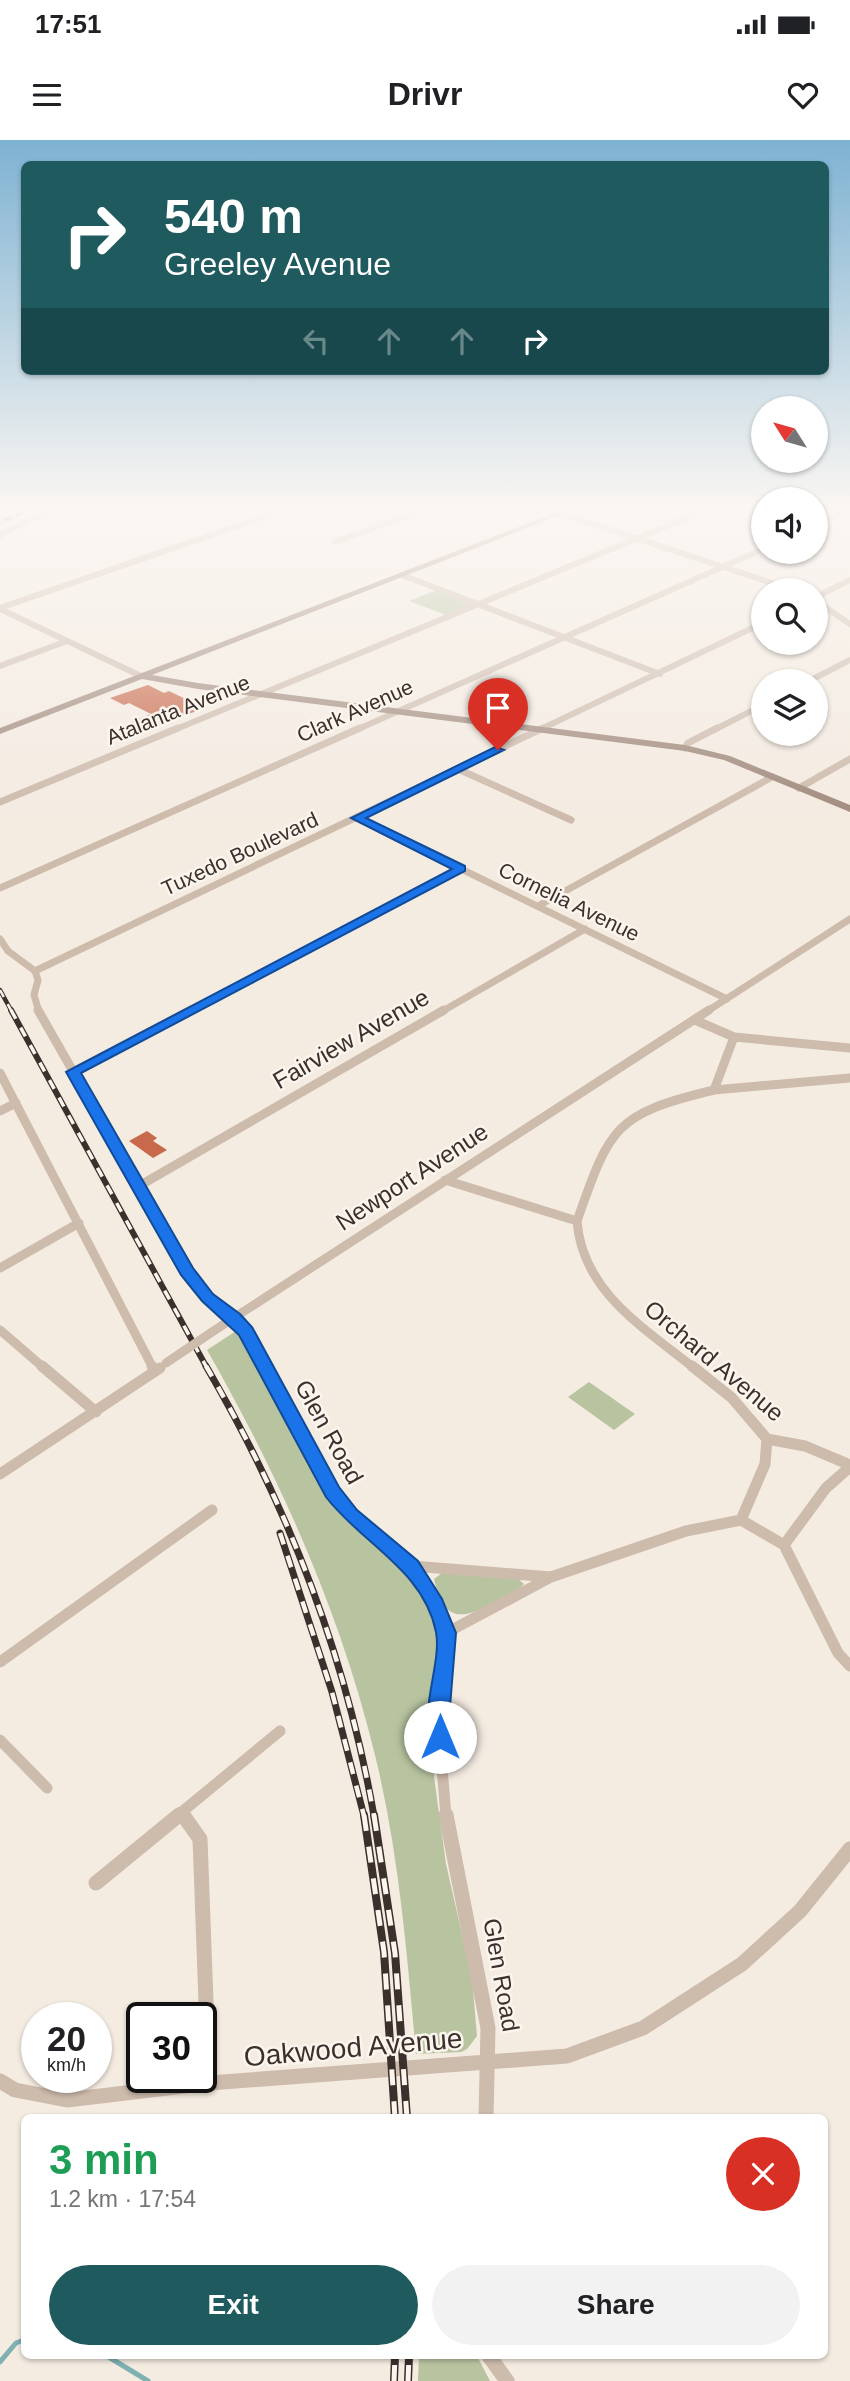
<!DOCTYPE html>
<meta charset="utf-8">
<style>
body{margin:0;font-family:Arial,sans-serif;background:#f2f2f2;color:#202124;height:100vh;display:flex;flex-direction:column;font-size:26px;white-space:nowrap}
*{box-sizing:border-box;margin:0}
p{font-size:23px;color:#757577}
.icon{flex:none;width:38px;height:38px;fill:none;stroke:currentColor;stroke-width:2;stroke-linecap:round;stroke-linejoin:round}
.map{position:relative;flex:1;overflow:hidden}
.drawer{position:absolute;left:21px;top:1974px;width:807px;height:245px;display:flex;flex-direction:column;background:#fff;border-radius:10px;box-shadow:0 2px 5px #0004}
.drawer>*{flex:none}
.banner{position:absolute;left:21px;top:21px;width:808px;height:214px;border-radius:10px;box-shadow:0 2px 5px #0004;background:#1f5a5e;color:#fff;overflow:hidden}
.needle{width:46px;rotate:307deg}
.controls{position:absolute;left:751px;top:256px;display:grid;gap:14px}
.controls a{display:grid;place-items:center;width:77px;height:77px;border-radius:50%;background:#fff;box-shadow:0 2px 5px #0004;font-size:35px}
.speed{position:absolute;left:21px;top:1862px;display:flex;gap:14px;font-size:35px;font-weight:700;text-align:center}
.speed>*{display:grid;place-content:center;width:91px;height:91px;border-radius:50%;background:#fff;box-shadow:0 2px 5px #0004;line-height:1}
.speed small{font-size:18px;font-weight:400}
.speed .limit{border:4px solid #111;border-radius:10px;background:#fff;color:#111}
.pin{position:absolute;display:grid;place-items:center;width:60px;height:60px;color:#fff;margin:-72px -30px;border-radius:50% 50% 50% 0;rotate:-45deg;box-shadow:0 0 7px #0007}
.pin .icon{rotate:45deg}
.me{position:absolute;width:77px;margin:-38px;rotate:0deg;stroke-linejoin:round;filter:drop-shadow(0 0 5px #0008)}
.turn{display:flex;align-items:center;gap:24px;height:147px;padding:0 28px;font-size:32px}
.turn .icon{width:91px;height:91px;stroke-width:2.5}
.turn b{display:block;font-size:49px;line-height:60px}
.lanes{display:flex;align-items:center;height:66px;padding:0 28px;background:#0003;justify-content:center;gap:35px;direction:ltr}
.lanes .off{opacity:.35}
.round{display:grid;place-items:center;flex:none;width:74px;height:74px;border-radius:37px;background:#f2f2f2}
.head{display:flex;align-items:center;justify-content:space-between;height:119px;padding:0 28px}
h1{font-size:42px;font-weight:700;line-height:52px;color:#1e9e55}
.button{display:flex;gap:14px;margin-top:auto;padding:14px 28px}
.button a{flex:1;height:80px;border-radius:42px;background:#1f5a5e;color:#fff;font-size:28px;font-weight:700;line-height:80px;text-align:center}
.button a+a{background:#f2f2f2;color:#202124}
.status{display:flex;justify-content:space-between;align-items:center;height:49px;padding:0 35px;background:#fff;direction:ltr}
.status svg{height:19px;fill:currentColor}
header{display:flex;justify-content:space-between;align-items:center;height:91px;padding:0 28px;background:#fff;font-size:32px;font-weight:700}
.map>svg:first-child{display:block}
</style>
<div class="status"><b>17:51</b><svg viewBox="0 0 49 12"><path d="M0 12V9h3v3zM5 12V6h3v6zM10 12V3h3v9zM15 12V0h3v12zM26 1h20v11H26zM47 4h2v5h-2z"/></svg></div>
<header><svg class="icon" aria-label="menu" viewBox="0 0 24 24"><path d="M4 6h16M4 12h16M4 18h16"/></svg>Drivr<svg class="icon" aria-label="heart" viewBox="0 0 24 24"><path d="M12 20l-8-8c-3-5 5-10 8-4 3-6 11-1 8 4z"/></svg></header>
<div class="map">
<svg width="850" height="2241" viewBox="0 0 850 2241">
<rect width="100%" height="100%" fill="#f4ebe1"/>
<!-- green -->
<path fill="#b8c4a0" d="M437 450 471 465 446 475 409 461Z
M236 1191 243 1196 329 1361 354 1387 411 1437 424 1459 437 1490 434 1637 446 1724 472 1838 477 1896 467 1909 461 1912 416 1914C407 1814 399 1713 375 1615 340 1471 280 1338 207 1210Z
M589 1242 635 1274 614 1290 568 1257Z
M442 1433 517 1438 524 1444C516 1452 505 1457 495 1462 462 1480 444 1483 434 1439Z
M419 2216H477L490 2241H418Z"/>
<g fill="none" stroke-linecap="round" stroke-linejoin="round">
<!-- stream -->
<path stroke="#7fb0b2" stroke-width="5" d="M107 2216 148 2241
M0 2222 16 2203 24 2200"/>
</g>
<!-- building -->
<path fill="#c8694b" d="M148 545 164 553 169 551 204 568 143 592 127 584 151 574 129 563 124 565 110 558Z
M147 991 157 998 153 1001 167 1010 153 1018 129 1001Z"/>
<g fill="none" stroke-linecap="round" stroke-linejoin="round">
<!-- street-far4 -->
<path stroke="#cdbbac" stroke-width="6" d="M535 365 793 450
M816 385 850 370
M0 395 60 365
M335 402 435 365
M402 435 660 534
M816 457 850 440
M816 461 850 484
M0 468 298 365
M0 469 141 536
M0 526 67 501
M809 541 850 520
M174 590 718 365
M356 590 763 409
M539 590 763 483
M714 590 763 565"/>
<!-- street-far3 -->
<path stroke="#cdbbac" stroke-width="7" d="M685 608 688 603 717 588
M458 629 571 680
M799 648 850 619
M0 662 178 588
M357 678 727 859
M0 748 360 588
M538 766 772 637
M0 799 8 811 35 831 38 840 34 855 39 872
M35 831 543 588
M187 872 461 729
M441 872 585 789
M706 872 850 779"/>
<!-- street-far2 -->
<path stroke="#cdbbac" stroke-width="9" d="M38 870 187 1131 207 1157 234 1178 246 1192 265 1228
M734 897 850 908
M73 932 191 870
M0 933 153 1228
M714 950 850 938
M0 971 16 963
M445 1040 577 1081C582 1151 644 1188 694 1228
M139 1046 444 870
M577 1081C610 987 614 974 714 950L734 897 695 880
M0 1128 79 1083
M0 1190 44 1228
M212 1192 709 870"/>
<!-- street-far1 -->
<path stroke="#cdbbac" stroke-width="11" d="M42 1226 96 1272
M152 1226 155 1231
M264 1226 332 1352 350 1375 412 1426 433 1459 446 1493 438 1579 446 1676
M692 1226 732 1258 767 1299 805 1306 850 1325
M0 1334 160 1228
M741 1380 784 1405 838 1513 850 1526
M784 1405 826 1348 850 1327
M412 1426 551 1437 686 1391 741 1380 765 1324 767 1299
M446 1493 551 1437
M0 1522 212 1370
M0 1600 47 1648
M181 1672 184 1676
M177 1676 280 1591"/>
<!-- street -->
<path stroke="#cdbbac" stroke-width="15" d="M183 1675 200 1699 209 1943
M446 1675 488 1888 486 1978
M96 1743 179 1675
M0 1941 15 1950 67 1960 209 1943 567 1916 643 1888 742 1824 800 1771 850 1709
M489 2216 507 2241"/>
<!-- secondary -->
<path fill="#a18a7d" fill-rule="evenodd" d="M575 365H586L152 535 198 543 685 605 730 616 850 665V672L724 620 685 611 198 549 142 539 0 594V588Z"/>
<defs>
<path id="rail-far4" d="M0 383 37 365"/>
<path id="rail-far3" d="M0 850 12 872"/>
<path id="rail-far2" d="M11 870 207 1228"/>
<path id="rail-far1" d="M206 1226C288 1366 346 1516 374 1676
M280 1393 332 1552 364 1676"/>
<path id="rail" d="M364 1675 384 1812 395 1978
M374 1675 395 1813 407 1978
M394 2241 395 2216
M408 2241 409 2216"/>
</defs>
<!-- rail-far4 casing -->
<use href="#rail-far4" stroke="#3b302b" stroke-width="3.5"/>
<!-- rail-far3 casing -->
<use href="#rail-far3" stroke="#3b302b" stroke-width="4.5"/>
<!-- rail-far2 casing -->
<use href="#rail-far2" stroke="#3b302b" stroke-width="6"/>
<!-- rail-far1 casing -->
<use href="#rail-far1" stroke="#3b302b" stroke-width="7"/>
<!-- rail casing -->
<use href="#rail" stroke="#3b302b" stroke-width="8"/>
<!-- rail-far4 -->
<use href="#rail-far4" stroke="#fbf5ee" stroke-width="2" stroke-dasharray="6" stroke-linecap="butt"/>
<!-- rail-far3 -->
<use href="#rail-far3" stroke="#fbf5ee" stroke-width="2.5" stroke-dasharray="8" stroke-linecap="butt"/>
<!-- rail-far2 -->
<use href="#rail-far2" stroke="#fbf5ee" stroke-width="3.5" stroke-dasharray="10" stroke-linecap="butt"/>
<!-- rail-far1 -->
<use href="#rail-far1" stroke="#fbf5ee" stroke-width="4.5" stroke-dasharray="12" stroke-linecap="butt"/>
<!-- rail -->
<use href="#rail" stroke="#fbf5ee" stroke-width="5" stroke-dasharray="16" stroke-linecap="butt"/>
<!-- street-bridge -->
<path stroke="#cdbbac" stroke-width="9" d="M166 1223 212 1192"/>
</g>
<!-- sky -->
<linearGradient id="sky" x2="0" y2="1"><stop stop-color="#7eb2d2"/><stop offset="0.54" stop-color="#faf6f2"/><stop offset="1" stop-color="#faf6f2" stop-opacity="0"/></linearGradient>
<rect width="850" height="679" fill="url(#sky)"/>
<!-- route -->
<path fill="#1a73e8" stroke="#114b97" stroke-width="2" d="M495 607 504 610 366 678 465 726V731L81 933 193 1128 213 1154 240 1174 252 1187 339 1347 357 1370 418 1421 442 1459 456 1493 449 1579 450 1597 447 1604 440 1606 432 1604C418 1573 442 1523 436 1492 424 1430 361 1403 326 1357L239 1195 202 1161 181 1135 66 932 452 729 351 678Z"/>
<g text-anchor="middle" stroke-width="5" stroke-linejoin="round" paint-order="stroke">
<!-- far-street labels -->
<g font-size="21" fill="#3b302b" stroke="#fbf5ee">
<text transform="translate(178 570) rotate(-22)" y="7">Atalanta Avenue</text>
<text transform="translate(355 571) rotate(-24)" y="7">Clark Avenue</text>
<text transform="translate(240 714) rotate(-25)" y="7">Tuxedo Boulevard</text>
<text transform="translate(569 762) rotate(26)" y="7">Cornelia Avenue</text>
</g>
<!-- street labels -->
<g font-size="24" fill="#3b302b" stroke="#fbf5ee">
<text transform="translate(351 899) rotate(-30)" y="8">Fairview Avenue</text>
<text transform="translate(412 1037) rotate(-33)" y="8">Newport Avenue</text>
<text transform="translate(714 1221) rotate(40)" y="8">Orchard Avenue</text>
<text transform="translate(329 1292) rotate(61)" y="8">Glen Road</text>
<text transform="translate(501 1835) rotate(80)" y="8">Glen Road</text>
</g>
<!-- near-street labels -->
<g font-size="28" fill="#3b302b" stroke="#fbf5ee">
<text transform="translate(353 1907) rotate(-5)" y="10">Oakwood Avenue</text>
</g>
</g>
</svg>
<div class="controls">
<a><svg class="needle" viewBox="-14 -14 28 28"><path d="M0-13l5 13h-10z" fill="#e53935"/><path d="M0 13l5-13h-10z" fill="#757577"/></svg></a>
<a><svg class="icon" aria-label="sound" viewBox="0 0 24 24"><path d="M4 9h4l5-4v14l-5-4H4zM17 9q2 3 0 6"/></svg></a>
<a><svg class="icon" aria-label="search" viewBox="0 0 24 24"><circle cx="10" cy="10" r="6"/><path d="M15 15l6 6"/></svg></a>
<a><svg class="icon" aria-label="layers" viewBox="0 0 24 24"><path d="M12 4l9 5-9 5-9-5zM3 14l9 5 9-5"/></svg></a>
</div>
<div class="speed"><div>20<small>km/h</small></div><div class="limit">30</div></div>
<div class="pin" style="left:498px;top:610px;background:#d93025"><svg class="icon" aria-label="arrive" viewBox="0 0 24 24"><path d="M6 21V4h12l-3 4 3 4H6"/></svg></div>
<svg class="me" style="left:440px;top:1597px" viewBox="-20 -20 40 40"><circle r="19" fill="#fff"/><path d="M0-13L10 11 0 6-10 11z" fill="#1a73e8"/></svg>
<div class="banner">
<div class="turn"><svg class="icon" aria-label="right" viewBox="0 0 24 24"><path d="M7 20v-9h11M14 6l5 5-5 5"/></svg><div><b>540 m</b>Greeley Avenue</div></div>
<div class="lanes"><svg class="icon off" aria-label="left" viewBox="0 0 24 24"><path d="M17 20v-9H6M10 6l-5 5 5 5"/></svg><svg class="icon off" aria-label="ahead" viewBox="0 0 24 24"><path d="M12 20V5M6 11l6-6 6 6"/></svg><svg class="icon off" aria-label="ahead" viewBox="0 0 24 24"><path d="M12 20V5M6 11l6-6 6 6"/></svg><svg class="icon" aria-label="right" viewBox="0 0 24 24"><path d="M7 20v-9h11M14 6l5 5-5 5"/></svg></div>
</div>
<section class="drawer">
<div class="head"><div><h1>3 min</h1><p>1.2 km · 17:54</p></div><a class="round" style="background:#d93025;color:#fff"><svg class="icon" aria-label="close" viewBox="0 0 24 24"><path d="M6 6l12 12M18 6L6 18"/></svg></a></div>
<div class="button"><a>Exit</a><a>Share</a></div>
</section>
</div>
